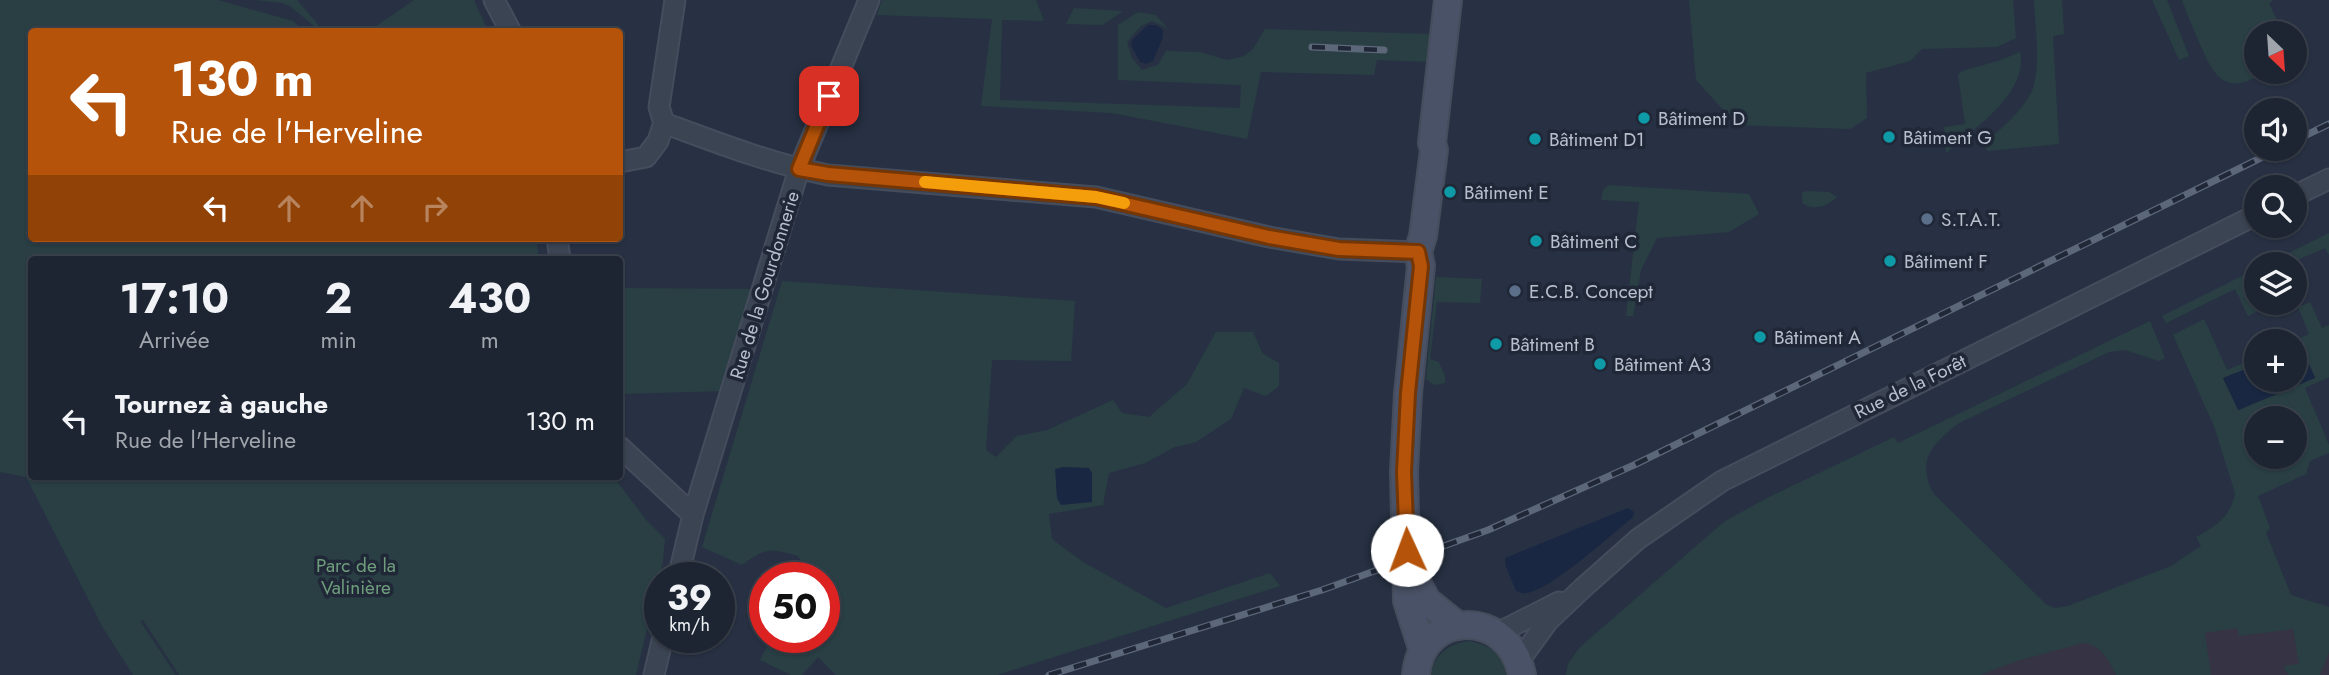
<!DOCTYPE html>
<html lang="fr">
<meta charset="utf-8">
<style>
body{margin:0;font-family:Jost,sans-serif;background:#2a313e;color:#f1f3f6;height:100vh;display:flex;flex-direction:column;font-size:26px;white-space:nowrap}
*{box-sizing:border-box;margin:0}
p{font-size:23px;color:#a0a5ac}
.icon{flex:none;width:38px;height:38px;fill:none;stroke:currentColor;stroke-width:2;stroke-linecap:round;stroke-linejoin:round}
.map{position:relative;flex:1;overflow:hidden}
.details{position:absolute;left:28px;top:256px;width:595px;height:224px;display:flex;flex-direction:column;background:#1d2532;border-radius:7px;box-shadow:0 2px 5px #0004,0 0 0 2px #3b424d}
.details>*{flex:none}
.banner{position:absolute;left:28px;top:28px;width:595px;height:214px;border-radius:7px;box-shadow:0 2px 5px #0004,0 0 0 2px #3b424d;background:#b45309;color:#fff;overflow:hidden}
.needle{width:46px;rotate:155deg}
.fabs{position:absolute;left:2244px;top:21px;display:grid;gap:14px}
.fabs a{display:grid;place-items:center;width:63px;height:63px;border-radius:50%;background:#1d2532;box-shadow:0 2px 5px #0004,0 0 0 2px #3b424d;font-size:35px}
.speed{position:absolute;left:644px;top:562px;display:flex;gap:14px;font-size:35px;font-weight:700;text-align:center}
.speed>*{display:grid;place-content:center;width:91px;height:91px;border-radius:50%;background:#1d2532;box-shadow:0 2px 5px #0004,0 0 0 2px #3b424d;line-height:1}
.speed small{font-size:18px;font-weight:400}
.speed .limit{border:10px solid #d22;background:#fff;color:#111}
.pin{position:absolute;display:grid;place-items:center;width:60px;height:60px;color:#fff;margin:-30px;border-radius:14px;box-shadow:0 4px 10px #0006}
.me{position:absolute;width:77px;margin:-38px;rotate:358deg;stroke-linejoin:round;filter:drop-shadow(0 0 5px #0008)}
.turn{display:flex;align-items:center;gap:24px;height:147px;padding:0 28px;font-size:32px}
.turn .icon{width:91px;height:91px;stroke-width:2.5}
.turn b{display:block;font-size:49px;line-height:60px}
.lanes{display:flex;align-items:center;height:66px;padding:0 28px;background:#0003;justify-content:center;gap:35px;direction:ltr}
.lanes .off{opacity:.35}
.eta{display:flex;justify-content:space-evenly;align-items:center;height:119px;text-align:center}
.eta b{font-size:42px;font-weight:700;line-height:49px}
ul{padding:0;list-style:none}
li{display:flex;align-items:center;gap:21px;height:91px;padding:0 28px}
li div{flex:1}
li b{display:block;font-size:26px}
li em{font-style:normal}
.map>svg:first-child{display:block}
</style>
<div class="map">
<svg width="2329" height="675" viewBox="0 0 2329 675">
<rect width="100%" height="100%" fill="#273143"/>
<!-- medical -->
<path fill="#363344" d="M2265 533 2291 595 2329 607V675H1934Z"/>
<!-- green -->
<path fill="#293f44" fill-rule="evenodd" d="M0 0H218L293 21 304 31 32 32V238H536L539 259H32V476H613L646 520 665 539 663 561 636 675H179L143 620 140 621 176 675H133L102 626 26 477 0 472Z
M255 0H297L321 28 320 31 290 6 282 3Z
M414 0H474L488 31H369Z
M882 0H1036L1044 21 1002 20 1000 100 1240 108 1241 85 1118 80V25L1138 12 1156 15 1168 29 1152 21 1141 26 1127 42 1132 58 1142 70 1158 65 1166 51 1200 52 1227 60 1244 56 1253 49 1265 29 1433 34 1430 62 1377 60 1374 75 1261 72 1247 139 1112 113 981 106 992 19 877 15Z
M1689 0H2013L2016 38 1997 47 1922 49 1910 61 1866 73 1867 118 1850 129 1737 125 1696 80Z
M2034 0H2062L2064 34 2053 36 2059 144 1988 151 1983 145C1999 130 2021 113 2031 93 2042 70 2035 26 2034 0Z
M2152 0H2167L2189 56 2179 60Z
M2182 0H2274L2269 3 2283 33H2256V72H2264C2225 98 2214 76 2199 42 2193 28 2187 14 2182 0Z
M1074 8 1123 11 1102 25 1066 24Z
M2020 52C2029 93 1973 129 1946 153L1944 127 1965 124 1958 75 1962 71 2001 60Z
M1608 185 1749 194 1759 214 1729 232 1657 238 1641 270 1633 316H1626L1639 202 1601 200 1603 190Z
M1806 191 1829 192 1837 197C1826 207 1814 211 1802 203V193Z
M2329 233V255L2325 248 2293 262 2294 264H2266Z
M2256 269V279L2246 284 2258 311 2248 316 2235 289 2166 323 2162 316Z
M1436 277 1482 279 1480 303 1437 302 1430 359 1439 362 1445 376V383L1434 385 1426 379Z
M782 281 1075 301 1071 361 992 360 986 450 996 457 1017 436 1047 430 1113 400 1122 413 1149 417 1187 384 1216 332H1253L1263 354 1279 363V386L1266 396 1244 388 1231 419 1196 442 1175 447 1145 463 1109 473 1103 505 1049 514 1052 539 1083 562 1166 608 1270 573 1280 586 997 675H836L818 657 802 675H791L760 660 772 637H824V578L811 577 798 556C769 548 766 548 742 565L702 547Z
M620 288 751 289 724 391 620 394Z
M2310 302 2322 328 2329 325V377L2305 388 2329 445V453L2310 461 2306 474 2258 496 2270 528 2266 533 2291 595 2329 607V652L2320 675H2288L2283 666 2299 664 2293 629 2239 636 2237 628 2205 633 2211 675H2116C2108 660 2102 645 2083 643L2017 661 1980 675H1566L1568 664 1580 647 1725 521 1769 497 1894 437 1898 443 2150 321 2165 358 2159 361 2125 350 2109 352 1959 423C1933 443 1916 460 1933 493L2047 605 2055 608 2068 606 2171 566 2201 546 2196 537C2216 526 2231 517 2235 493L2214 426 2173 335 2204 319 2227 370 2256 358V365L2223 378 2239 410 2315 378 2301 346 2294 349 2293 341 2309 334 2298 307ZM2256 418H2294V457H2256Z
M1468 641C1488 644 1504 654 1506 675H1431C1434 654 1449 644 1468 641Z"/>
<!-- water -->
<path fill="#192742" d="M1148 25H1156L1163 30V37L1153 61 1146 64 1140 62 1131 45 1132 40Z
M2301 346 2315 378 2238 410 2223 378 2256 365V380H2294V349Z
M1063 467 1089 468 1092 473V502L1061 505 1057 498 1055 469Z
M1628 508 1634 512 1633 517C1612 534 1550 591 1526 593 1523 594 1520 592 1516 591L1505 564V558Z"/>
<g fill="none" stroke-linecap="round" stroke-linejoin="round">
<defs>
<path id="minor" d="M494 0 511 32
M664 123 659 107 675 0
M620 162 646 157 658 141 664 123C718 143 772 164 828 175L1096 197 1269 237 1339 249 1418 252
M2294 196 2329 179
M557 238 560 259
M620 447 693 515
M678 578 693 515 799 169 869 0
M1498 633 1559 602
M1519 661 1548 621 1584 587 1638 539 1722 481 2256 215
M654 675 663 637"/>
<path id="secondary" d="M1410 570 1427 601 1458 626
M1423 651 1407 601 1404 472 1408 393 1421 266 1418 252 1423 236 1434 150 1432 143 1448 0
M1416 675C1421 610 1509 607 1522 675"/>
</defs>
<!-- minor casing -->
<use href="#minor" stroke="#454c5c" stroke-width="23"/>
<!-- secondary casing -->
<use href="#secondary" stroke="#454c5c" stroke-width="30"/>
<!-- minor -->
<use href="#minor" stroke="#3b4453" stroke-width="19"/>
<!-- secondary -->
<use href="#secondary" stroke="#495266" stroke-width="26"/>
<defs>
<path id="rail" d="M1312 47 1384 50
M2294 141 2329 124
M1049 675 1322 590 1488 530 1634 465 2279 149"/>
</defs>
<!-- rail casing -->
<use href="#rail" stroke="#5d677a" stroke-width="7"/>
<!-- rail -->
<use href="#rail" stroke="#202838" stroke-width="4.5" stroke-dasharray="13" stroke-linecap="butt"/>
</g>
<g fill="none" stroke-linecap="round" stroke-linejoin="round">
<defs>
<path id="route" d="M829 96 799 169 828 174 1096 197 1269 237 1339 249 1418 252 1421 266 1408 393 1404 472 1407 550"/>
</defs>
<!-- route casing -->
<use href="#route" stroke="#753606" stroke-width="18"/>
<!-- route -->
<use href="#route" stroke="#b45309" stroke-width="12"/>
<!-- slow -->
<path stroke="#f59e0b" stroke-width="12" d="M925 182 1096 197 1124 203"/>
</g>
<!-- markers -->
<g fill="#0f9aa8" stroke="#202838" stroke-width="2.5">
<circle cx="1644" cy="118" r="7"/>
<circle cx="1889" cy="137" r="7"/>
<circle cx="1535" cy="139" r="7"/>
<circle cx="1450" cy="192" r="7"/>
<circle cx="1536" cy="241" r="7"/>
<circle cx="1890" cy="261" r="7"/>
<circle cx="1760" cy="337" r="7"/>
<circle cx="1496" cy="344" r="7"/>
<circle cx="1600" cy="364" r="7"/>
</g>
<g fill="#5c6f8a" stroke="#202838" stroke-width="2.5">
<circle cx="1927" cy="219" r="7"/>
<circle cx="1515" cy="291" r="7"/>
</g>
<g text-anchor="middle" stroke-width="7" stroke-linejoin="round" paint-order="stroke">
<!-- poi labels -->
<g font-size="19" fill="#b8bfcd" stroke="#202838" text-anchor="start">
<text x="1658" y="125">Bâtiment D</text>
<text x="1903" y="144">Bâtiment G</text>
<text x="1549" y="146">Bâtiment D1</text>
<text x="1464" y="199">Bâtiment E</text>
<text x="1941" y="226">S.T.A.T.</text>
<text x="1550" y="248">Bâtiment C</text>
<text x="1904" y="268">Bâtiment F</text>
<text x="1529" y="298">E.C.B. Concept</text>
<text x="1774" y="344">Bâtiment A</text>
<text x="1510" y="351">Bâtiment B</text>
<text x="1614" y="371">Bâtiment A3</text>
</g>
<!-- street labels -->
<g font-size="19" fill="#b8bfcd" stroke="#202838">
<text transform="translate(764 285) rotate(-73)" y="7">Rue de la Gourdonnerie</text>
<text transform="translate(1910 386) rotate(-26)" y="7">Rue de la Forêt</text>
</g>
<!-- park labels -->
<g font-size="19" fill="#6f9e7d" stroke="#202838">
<text x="356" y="572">Parc de la<tspan x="356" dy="22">Valinière</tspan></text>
</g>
</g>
</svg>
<div class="fabs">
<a><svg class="needle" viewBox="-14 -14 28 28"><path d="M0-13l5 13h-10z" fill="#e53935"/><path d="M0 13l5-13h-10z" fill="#a0a5ac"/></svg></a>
<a><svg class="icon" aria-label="sound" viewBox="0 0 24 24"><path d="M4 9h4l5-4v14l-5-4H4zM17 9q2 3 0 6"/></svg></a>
<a><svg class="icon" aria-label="search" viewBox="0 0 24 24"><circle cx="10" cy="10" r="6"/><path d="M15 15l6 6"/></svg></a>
<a><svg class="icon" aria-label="layers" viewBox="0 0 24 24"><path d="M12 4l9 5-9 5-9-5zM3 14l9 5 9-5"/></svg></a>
<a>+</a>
<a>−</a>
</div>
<div class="speed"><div>39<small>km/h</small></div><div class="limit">50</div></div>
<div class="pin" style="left:829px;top:96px;background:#d93025"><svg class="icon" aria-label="arrive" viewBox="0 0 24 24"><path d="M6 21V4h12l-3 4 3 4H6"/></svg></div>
<svg class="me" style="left:1407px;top:550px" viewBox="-20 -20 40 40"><circle r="19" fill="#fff"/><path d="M0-13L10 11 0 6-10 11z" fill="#b45309"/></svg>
<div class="banner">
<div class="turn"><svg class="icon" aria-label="left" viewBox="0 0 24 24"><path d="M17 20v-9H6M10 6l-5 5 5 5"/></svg><div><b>130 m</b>Rue de l'Herveline</div></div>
<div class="lanes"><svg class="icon" aria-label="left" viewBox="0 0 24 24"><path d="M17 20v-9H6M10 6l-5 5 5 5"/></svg><svg class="icon off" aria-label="ahead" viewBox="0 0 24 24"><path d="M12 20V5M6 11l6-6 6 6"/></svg><svg class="icon off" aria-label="ahead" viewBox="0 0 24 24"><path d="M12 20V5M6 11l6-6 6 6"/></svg><svg class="icon off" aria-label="right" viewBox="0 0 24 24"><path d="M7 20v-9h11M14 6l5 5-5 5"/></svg></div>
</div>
<section class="details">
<div class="eta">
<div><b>17:10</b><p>Arrivée</p></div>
<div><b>2</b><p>min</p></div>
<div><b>430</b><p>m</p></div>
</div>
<ul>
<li><svg class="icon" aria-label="left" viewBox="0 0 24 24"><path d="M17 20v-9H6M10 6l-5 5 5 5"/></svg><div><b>Tournez à gauche</b><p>Rue de l'Herveline</p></div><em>130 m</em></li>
</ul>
</section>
</div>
